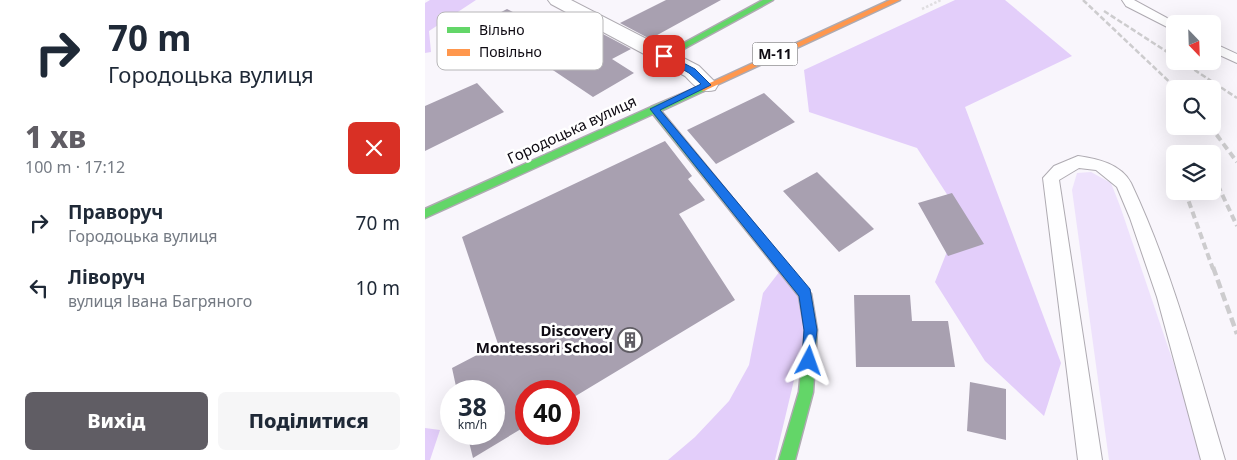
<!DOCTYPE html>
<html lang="uk">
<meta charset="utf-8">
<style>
body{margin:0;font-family:"Noto Sans",sans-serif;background:#f6f6f7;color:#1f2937;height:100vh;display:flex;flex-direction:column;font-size:19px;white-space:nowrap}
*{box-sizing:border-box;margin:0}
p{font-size:16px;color:#747a83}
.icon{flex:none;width:28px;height:28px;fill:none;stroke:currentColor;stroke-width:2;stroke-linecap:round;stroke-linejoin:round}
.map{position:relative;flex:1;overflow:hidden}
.details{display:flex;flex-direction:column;background:#fff;width:425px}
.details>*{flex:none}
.top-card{background:#fff;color:#1f2937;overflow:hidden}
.needle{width:32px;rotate:157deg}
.buttons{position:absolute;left:741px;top:15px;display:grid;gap:10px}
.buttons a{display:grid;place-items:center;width:55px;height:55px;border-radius:8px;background:#fff;box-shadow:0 5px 20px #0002;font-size:25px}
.speed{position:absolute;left:15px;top:380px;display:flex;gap:10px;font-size:25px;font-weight:700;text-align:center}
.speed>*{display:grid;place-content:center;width:65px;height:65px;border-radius:50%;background:#fff;box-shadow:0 5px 20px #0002;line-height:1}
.speed small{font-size:12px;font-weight:400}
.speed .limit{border:8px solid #d22;background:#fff;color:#111}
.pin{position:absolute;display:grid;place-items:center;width:42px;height:42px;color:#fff;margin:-21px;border-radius:10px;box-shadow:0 2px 8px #0006}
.me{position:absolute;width:55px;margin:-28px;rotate:4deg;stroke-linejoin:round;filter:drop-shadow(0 0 4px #0008)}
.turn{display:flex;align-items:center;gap:18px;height:105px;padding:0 25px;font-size:22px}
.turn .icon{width:65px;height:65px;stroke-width:2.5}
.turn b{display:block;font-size:35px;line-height:42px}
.round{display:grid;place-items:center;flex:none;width:52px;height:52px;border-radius:8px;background:#f6f6f7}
.summary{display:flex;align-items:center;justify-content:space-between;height:85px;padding:0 25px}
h1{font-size:30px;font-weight:800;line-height:38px;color:#605d64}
.action{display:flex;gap:10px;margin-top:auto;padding:10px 25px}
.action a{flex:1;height:58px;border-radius:8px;background:#605d64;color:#fff;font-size:20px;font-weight:800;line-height:58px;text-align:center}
.action a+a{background:#f6f6f7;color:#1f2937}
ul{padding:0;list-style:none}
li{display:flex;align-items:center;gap:15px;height:65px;padding:0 25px}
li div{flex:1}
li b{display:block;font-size:19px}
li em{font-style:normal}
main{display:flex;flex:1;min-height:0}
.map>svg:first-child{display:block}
</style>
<main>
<section class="details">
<div class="top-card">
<div class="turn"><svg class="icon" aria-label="right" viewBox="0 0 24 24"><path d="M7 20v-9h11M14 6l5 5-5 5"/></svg><div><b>70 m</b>Городоцька вулиця</div></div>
</div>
<div class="summary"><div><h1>1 хв</h1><p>100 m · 17:12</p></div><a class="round" style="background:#d93025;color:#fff"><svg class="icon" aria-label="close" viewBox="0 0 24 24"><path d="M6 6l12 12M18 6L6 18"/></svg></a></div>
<ul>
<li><svg class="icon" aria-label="right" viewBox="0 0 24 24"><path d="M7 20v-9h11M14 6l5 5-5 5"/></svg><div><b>Праворуч</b><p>Городоцька вулиця</p></div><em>70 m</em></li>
<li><svg class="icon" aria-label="left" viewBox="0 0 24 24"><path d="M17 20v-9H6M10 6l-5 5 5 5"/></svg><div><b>Ліворуч</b><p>вулиця Івана Багряного</p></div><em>10 m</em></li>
</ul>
<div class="action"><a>Вихід</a><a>Поділитися</a></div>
</section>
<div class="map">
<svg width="812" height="460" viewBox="0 0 812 460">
<rect width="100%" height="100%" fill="#f9f6fc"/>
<!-- green -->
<path fill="#eee2fc" d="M666 172 686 183 695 206 757 388 776 460H684L647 190 652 173Z"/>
<!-- forest -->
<path fill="#e3cefa" d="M5 0H51L4 31 6 52 0 53V3Z
M530 0H580L647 56 540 107 636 363 619 416 560 361 510 282 536 216 492 148 384 112 379 70Z
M358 267 385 313 350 460H243L270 437 304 401 324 365 338 293Z
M0 428 15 430 5 460H0Z"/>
<!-- building -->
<path fill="#a8a0b0" d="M241 0H296L225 39 195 23Z
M82 9 148 43 154 39 158 42 176 33 206 49 187 59 209 73 168 97 98 50 95 52 49 26Z
M52 83 79 112 0 151V106Z
M339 93 370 122 291 164 262 130Z
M240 141 267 176 263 179 280 200 254 214 310 300 144 400V391H101V426L48 458 42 434H69V391H32L27 368 73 344 37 237Z
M392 172 449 229 414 252 358 191Z
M527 193 559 244 523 256 493 203Z
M429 295H485L487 321H523L530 367H431Z
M545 382 581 389V440L542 431Z"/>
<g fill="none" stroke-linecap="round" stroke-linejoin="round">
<defs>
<path id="lane" d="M697 0H709L753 24H750V31L701 6Z
M788 43 812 54V63L788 52Z
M653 156C673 159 696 164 706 183 748 272 772 366 800 460H776L732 297 705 218 692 187 671 170 654 168 634 180 677 460H653L618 178 629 166Z"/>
<path id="street" d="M123 0H146L274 66 293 85 290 90C275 94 269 85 260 76L126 4Z"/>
<path id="fast" d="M338 0H348L242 58 239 59 235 56Z
M278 85 282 88 281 90 236 111 386 294 392 330 388 392 370 460H354L374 392 380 330 374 296 228 114 0 218V209L226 107Z"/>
<path id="slow" d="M465 0H475L281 90 278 91 274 88Z"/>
</defs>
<!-- lane casing -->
<use href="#lane" stroke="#aeaab1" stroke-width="2"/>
<!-- street casing -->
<use href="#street" stroke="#aeaab1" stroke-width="2"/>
<!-- fast casing -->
<use href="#fast" stroke="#aeaab1" stroke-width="3"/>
<!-- slow casing -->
<use href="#slow" stroke="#aeaab1" stroke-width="3"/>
<!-- path -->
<path stroke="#e0dee1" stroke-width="2.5" stroke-dasharray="2.5 2" stroke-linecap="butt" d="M497 9 516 0"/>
<!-- lane -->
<use href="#lane" fill="#fefeff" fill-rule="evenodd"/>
<!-- street -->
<use href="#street" fill="#fefeff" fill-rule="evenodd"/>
<!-- fast -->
<use href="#fast" fill="#63d668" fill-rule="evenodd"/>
<!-- slow -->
<use href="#slow" fill="#ff974d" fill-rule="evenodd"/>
<!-- rail-far2 -->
<path stroke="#cdccce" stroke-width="2.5" stroke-dasharray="5.5 2.5" stroke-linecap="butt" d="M658 0 752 89
M679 11 750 57
M756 61 812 98"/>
<!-- rail-far1 -->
<path stroke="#cdccce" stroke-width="4" stroke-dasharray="7 4" stroke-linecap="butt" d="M785 126 812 162
M788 175 812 226
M760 191 788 269"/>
<!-- rail -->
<path stroke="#cdccce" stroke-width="4.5" stroke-dasharray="9 4.5" stroke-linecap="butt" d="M788 267 812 334"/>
</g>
<!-- route -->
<path fill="#1a73e8" stroke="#114b97" d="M239 53 270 69 286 85 235 110 385 289 392 330 388 366 384 368 379 366 377 361 379 330 374 296 225 109 276 84 264 73 236 57 235 56Z"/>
<!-- icons -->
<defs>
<symbol id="building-ring" viewBox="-11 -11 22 22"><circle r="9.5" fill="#fff" stroke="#605d64" stroke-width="1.5"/><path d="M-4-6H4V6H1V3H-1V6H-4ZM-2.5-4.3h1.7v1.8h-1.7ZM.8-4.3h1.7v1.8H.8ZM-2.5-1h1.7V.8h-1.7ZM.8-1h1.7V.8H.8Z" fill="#605d64"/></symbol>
</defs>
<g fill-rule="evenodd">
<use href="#building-ring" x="191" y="326" width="28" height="28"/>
</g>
<g text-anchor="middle" stroke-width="5" stroke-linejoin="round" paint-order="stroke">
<!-- shield labels -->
<rect fill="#fff" stroke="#565459" stroke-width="1" x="327.5" y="42.5" width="45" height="23" rx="4"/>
<g font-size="14" font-weight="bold" fill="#0e0a12">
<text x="350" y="59">М-11</text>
</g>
<!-- street labels -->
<g font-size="15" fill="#0e0a12" stroke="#fff">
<text transform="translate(147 130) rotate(-25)" y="5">Городоцька вулиця</text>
</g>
<!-- poi labels -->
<g font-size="15" font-weight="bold" fill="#0e0a12" stroke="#fff" text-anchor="end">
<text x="188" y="336">Discovery<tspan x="188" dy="17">Montessori School</tspan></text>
</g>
</g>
<!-- legend -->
<rect x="12" y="12" width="166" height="58" rx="8" fill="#fff" stroke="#b7b6b8" stroke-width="1"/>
<rect x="22" y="27" width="23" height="6" fill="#63d668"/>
<rect x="22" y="49" width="23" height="7" fill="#ff974d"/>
<g font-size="14" fill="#0e0a12">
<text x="54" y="35">Вільно</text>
<text x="54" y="57">Повільно</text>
</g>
</svg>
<div class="buttons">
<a><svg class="needle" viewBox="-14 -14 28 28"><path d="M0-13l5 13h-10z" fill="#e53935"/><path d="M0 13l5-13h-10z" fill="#747a83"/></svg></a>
<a><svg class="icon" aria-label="search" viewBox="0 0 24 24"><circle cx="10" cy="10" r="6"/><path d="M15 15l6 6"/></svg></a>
<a><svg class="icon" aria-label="layers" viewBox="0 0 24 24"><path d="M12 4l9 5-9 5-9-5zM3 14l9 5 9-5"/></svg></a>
</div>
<div class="speed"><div>38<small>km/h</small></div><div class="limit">40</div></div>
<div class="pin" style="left:239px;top:56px;background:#d93025"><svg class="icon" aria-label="arrive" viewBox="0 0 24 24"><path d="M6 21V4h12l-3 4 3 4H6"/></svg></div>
<svg class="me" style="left:384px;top:361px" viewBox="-20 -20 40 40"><path d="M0-17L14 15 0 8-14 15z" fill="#1a73e8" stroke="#fff" stroke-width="4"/></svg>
</div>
</main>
